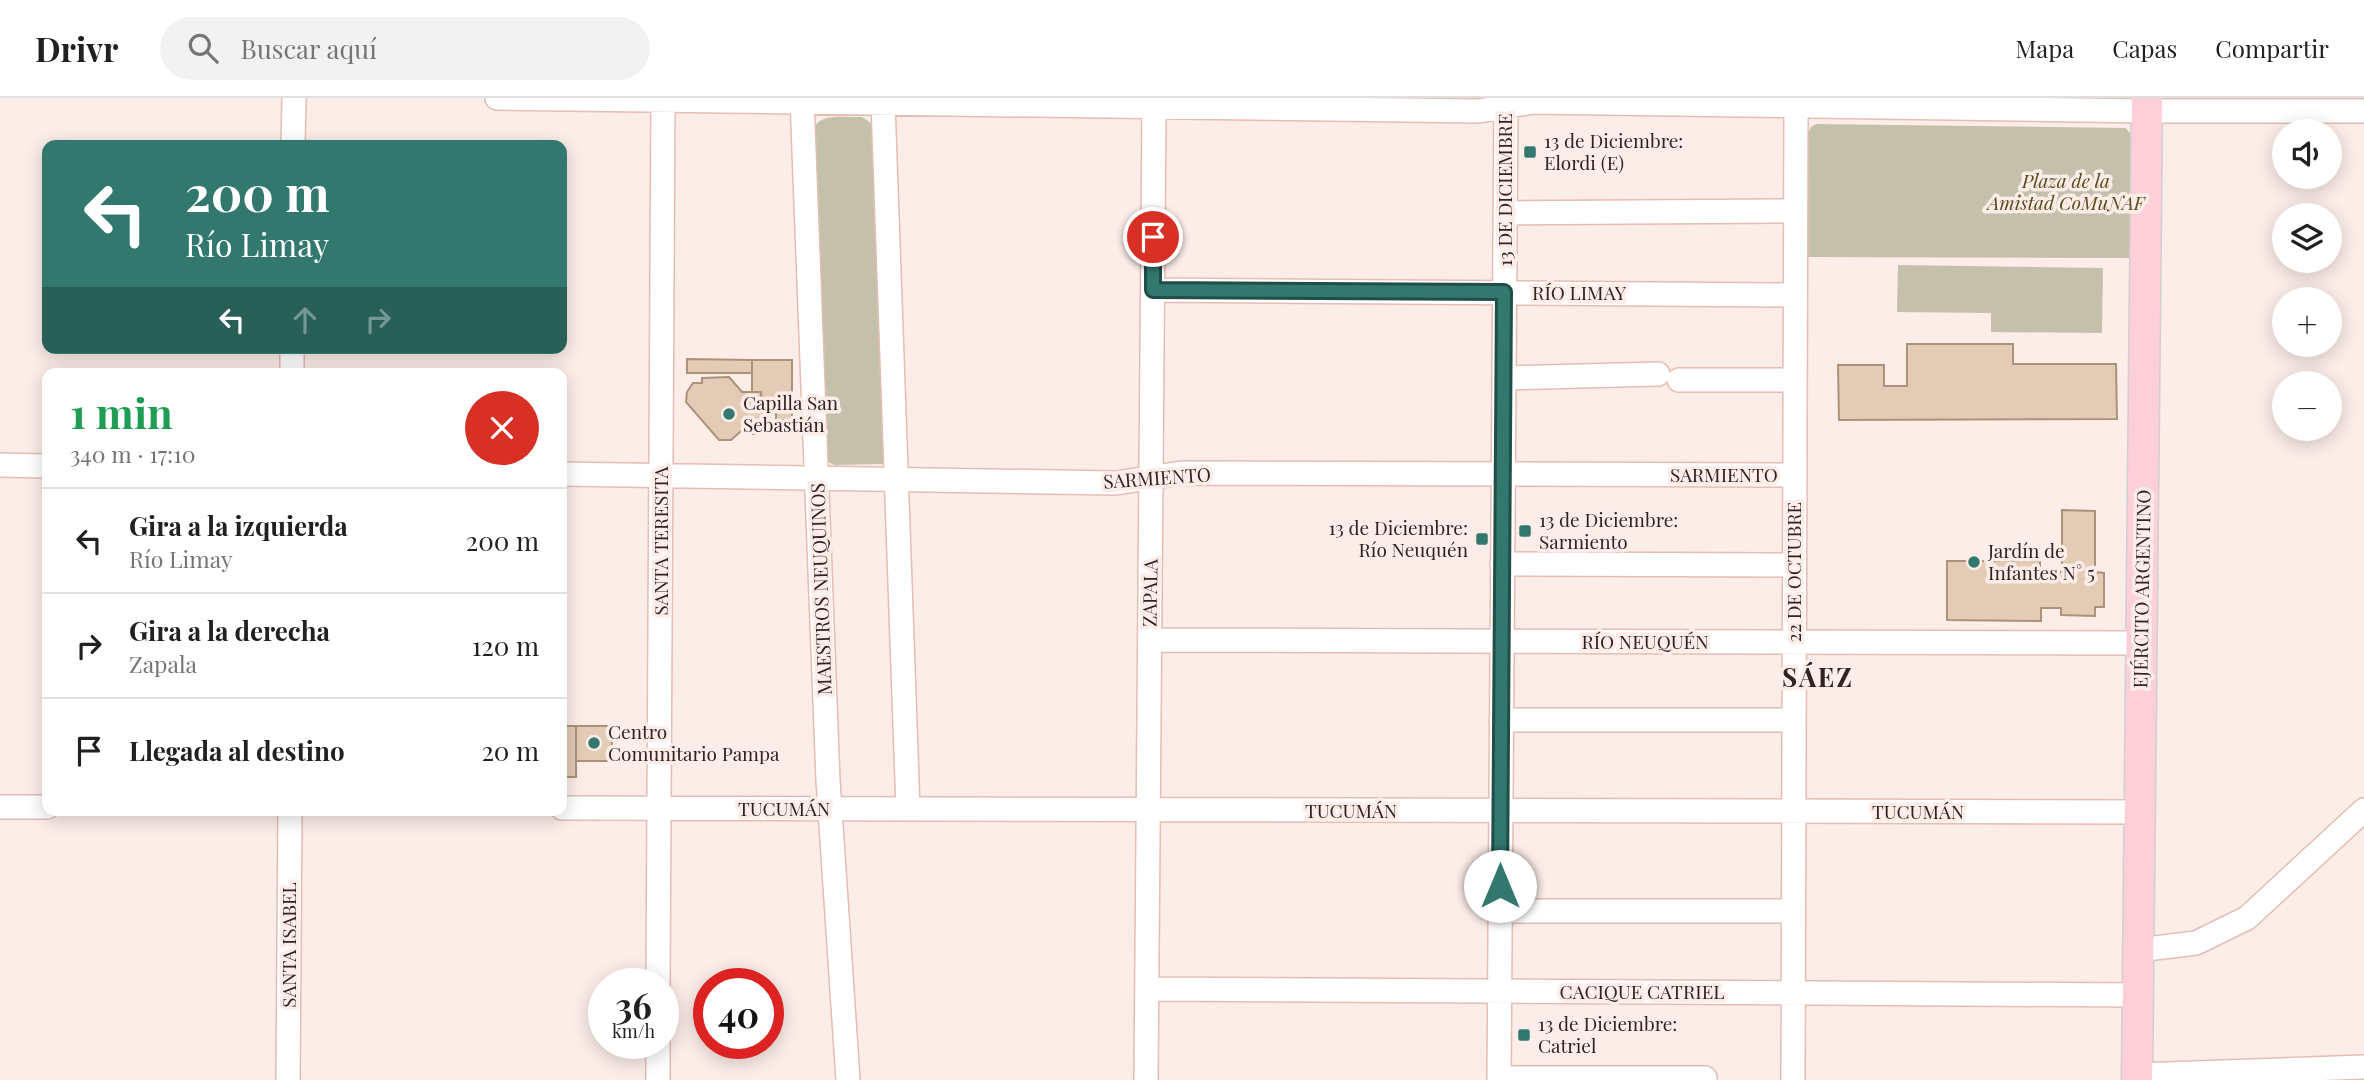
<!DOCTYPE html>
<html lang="es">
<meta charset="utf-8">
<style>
body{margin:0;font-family:"Playfair Display",serif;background:#f2f2f2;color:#202124;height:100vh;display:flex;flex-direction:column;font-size:26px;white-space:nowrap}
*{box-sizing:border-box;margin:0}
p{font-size:23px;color:#757577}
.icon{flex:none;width:38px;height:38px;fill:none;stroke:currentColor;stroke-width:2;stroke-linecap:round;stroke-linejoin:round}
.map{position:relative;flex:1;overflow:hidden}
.sheet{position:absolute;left:42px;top:270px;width:525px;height:448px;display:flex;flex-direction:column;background:#fff;border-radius:14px;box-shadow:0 4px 18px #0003}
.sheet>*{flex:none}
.hud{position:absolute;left:42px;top:42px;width:525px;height:214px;border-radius:14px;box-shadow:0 4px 18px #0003;background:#32786e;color:#fff;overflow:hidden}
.controls{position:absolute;left:2272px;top:21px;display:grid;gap:14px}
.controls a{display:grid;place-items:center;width:70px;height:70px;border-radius:50%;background:#fff;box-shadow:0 4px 18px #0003;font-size:35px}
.speed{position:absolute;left:588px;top:870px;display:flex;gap:14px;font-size:35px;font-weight:700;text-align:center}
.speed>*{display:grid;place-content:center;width:91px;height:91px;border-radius:50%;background:#fff;box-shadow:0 4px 18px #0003;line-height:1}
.speed small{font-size:18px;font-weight:400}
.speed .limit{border:10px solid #d22;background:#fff;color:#111}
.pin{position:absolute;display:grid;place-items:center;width:60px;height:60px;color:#fff;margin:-30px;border:4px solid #fff;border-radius:50%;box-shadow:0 2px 7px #0007}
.me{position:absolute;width:77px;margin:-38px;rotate:0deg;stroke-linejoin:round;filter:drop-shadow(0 0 5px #0008)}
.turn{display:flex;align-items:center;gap:24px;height:147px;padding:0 28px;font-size:32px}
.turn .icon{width:91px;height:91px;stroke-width:2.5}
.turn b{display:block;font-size:49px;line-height:60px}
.lanes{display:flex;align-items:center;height:66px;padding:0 28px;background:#0003;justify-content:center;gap:35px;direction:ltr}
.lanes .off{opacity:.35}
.round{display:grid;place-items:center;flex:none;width:74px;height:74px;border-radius:37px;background:#f2f2f2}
.summary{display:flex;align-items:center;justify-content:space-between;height:119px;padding:0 28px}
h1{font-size:42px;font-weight:700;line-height:52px;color:#1e9e55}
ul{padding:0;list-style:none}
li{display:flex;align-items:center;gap:21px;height:105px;padding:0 28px;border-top:2px solid #e0e0e0}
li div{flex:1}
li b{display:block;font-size:26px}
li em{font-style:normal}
header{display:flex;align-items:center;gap:42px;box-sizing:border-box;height:98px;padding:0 35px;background:#fff;border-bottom:2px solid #e0e0e0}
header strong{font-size:33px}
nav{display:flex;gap:38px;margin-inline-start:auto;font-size:24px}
.search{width:490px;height:63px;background:#f2f2f2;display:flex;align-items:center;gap:18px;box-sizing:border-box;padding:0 24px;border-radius:38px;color:#757577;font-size:26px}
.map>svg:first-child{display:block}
</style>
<header>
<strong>Drivr</strong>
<div class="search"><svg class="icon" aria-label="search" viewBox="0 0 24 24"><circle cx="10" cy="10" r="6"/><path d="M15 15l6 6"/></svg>Buscar aquí</div>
<nav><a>Mapa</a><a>Capas</a><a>Compartir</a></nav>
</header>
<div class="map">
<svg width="2364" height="982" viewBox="0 0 2364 982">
<rect width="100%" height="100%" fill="#fdede9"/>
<!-- green -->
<path fill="#c5c0ac" d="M862 19 874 27 885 366 834 367 827 363 814 31C819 14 847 20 862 19Z
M1816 26 2126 30 2133 39 2134 160 1807 159 1808 35 1811 29Z
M1898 167 2103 170 2102 235 1991 234V215L1897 214Z"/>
<!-- building -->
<path fill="#e3cbb5" stroke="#ad927a" stroke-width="2" d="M1907 246H2013V266H2116L2117 321 1839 322 1838 267H1884V288H1907Z
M687 261 752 262V275H687Z
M752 262H792V322H776V304H762L761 294H752Z
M729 279 742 294H761L762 336H753V330L748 327 731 342H719L686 304 687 294 693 285H702V280Z
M2062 412 2095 413V474L2104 475V509H2095V518L2061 517V510H2041V523L1947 522V463H2040V474H2062Z
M562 628H576V679H562Z
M576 628H612V663H576Z"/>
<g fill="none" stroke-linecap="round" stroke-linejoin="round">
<defs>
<path id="minor" d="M497 0 1479 13 1533 4 2147 13H2364
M802 0 828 682 848 982
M883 5 908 711
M293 47 294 0
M1505 115 1795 113
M1153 192 1795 197
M292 275V250
M1504 280 1658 276
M1679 282H1795
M0 367 47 368
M562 376 1116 385 1181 375 1795 377
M1502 466 1794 467
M1150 542 2141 545
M1501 622H1794
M0 709H47
M562 710 2139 714
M1500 813H1793
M2138 852 2196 845 2247 820 2364 712
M658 886 663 0
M1147 891 2137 897
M2137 977 2364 969
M1499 980H1705
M288 982 290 712
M658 982V945
M1146 982 1154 9
M1499 982 1506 0
M1793 982 1796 8"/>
<path id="major" d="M2137 982 2147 0"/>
</defs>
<!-- minor casing -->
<use href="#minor" stroke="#e4bdb3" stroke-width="26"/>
<!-- major casing -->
<use href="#major" stroke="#d2cfce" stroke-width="33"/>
<!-- minor -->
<use href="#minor" stroke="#fff" stroke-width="23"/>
<!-- major -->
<use href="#major" stroke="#fdcfd9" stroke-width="30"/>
</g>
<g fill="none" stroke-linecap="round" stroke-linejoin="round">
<defs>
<path id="route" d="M1153 139V192L1504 194 1500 788"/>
</defs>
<!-- route casing -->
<use href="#route" stroke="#204e48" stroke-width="18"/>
<!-- route -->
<use href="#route" stroke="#32786e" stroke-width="12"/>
</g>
<!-- markers -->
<g fill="#32786e" stroke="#fdede9" stroke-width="2.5">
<rect x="1523" y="47" width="14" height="14" rx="3.5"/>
<circle cx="729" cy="316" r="7"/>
<rect x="1518" y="426" width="14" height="14" rx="3.5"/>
<rect x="1475" y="434" width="14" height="14" rx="3.5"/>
<circle cx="1974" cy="464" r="7"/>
<circle cx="594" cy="645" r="7"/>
<rect x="1517" y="930" width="14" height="14" rx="3.5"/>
</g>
<g text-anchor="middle" stroke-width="7" stroke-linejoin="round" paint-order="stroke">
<!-- poi labels -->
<g font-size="19" fill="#31231f" stroke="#fdede9" text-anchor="start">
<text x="1544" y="50">13 de Diciembre:<tspan x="1544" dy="22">Elordi (E)</tspan></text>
<text x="743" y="312">Capilla San<tspan x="743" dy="22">Sebastián</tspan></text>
<text x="1539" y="429">13 de Diciembre:<tspan x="1539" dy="22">Sarmiento</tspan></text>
<text x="1468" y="437" text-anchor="end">13 de Diciembre:<tspan x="1468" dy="22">Río Neuquén</tspan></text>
<text x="1988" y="460">Jardín de<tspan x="1988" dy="22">Infantes N° 5</tspan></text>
<text x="608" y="641">Centro<tspan x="608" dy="22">Comunitario Pampa</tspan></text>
<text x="1538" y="933">13 de Diciembre:<tspan x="1538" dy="22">Catriel</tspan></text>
</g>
<!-- park labels -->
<g font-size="19" font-style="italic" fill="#5a4c1a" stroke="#fdede9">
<text x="2066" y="90">Plaza de la<tspan x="2066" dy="22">Amistad CoMuNAF</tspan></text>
</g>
<!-- street labels -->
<g font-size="19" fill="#31231f" stroke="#fdede9">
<text transform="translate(1505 92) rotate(-90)" y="7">13 DE DICIEMBRE</text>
<text x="1579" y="202">RÍO LIMAY</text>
<text x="1724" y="384">SARMIENTO</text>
<text transform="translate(1157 380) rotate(-4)" y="7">SARMIENTO</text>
<text transform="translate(661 443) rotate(-90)" y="7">SANTA TERESITA</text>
<text transform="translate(1794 474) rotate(-90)" y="7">22 DE OCTUBRE</text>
<text transform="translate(821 491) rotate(-92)" y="7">MAESTROS NEUQUINOS</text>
<text transform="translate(2142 491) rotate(-89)" y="7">EJÉRCITO ARGENTINO</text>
<text transform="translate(1150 495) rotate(-89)" y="7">ZAPALA</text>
<text x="1645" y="551">RÍO NEUQUÉN</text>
<text x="784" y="718">TUCUMÁN</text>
<text x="1351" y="720">TUCUMÁN</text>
<text x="1918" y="721">TUCUMÁN</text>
<text transform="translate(289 847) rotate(-90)" y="7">SANTA ISABEL</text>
<text x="1642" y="901">CACIQUE CATRIEL</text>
</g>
<!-- district labels -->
<g font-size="26" font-weight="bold" letter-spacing="2" fill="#31231f" stroke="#fdede9">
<text x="1818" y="589">SÁEZ</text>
</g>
</g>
</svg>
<div class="controls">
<a><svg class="icon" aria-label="sound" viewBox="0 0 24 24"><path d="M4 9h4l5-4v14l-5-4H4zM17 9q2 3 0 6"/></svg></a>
<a><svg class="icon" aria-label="layers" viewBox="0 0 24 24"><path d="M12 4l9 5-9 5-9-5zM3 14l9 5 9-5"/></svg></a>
<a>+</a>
<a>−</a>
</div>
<div class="speed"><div>36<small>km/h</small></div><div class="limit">40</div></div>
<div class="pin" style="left:1153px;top:139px;background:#d93025"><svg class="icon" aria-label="arrive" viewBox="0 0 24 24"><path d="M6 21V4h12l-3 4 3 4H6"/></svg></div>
<svg class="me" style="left:1500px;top:788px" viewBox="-20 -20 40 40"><circle r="19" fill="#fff"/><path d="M0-13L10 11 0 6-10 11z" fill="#32786e"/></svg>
<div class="hud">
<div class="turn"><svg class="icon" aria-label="left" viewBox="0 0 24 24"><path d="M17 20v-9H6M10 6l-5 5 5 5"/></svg><div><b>200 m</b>Río Limay</div></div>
<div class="lanes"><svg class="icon" aria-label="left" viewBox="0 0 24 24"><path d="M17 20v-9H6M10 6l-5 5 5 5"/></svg><svg class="icon off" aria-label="ahead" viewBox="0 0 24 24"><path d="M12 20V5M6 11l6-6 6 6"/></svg><svg class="icon off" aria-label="right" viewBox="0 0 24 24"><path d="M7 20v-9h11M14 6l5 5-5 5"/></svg></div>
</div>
<section class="sheet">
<div class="summary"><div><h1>1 min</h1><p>340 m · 17:10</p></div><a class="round" style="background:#d93025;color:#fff"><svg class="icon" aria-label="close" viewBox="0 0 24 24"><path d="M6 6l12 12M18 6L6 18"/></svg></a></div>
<ul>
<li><svg class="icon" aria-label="left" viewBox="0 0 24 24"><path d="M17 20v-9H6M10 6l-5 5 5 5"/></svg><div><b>Gira a la izquierda</b><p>Río Limay</p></div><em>200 m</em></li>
<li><svg class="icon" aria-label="right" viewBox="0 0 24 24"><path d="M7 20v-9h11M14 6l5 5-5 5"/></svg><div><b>Gira a la derecha</b><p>Zapala</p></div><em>120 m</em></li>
<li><svg class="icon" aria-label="arrive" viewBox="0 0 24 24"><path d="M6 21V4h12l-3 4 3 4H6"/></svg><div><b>Llegada al destino</b></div><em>20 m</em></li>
</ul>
</section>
</div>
